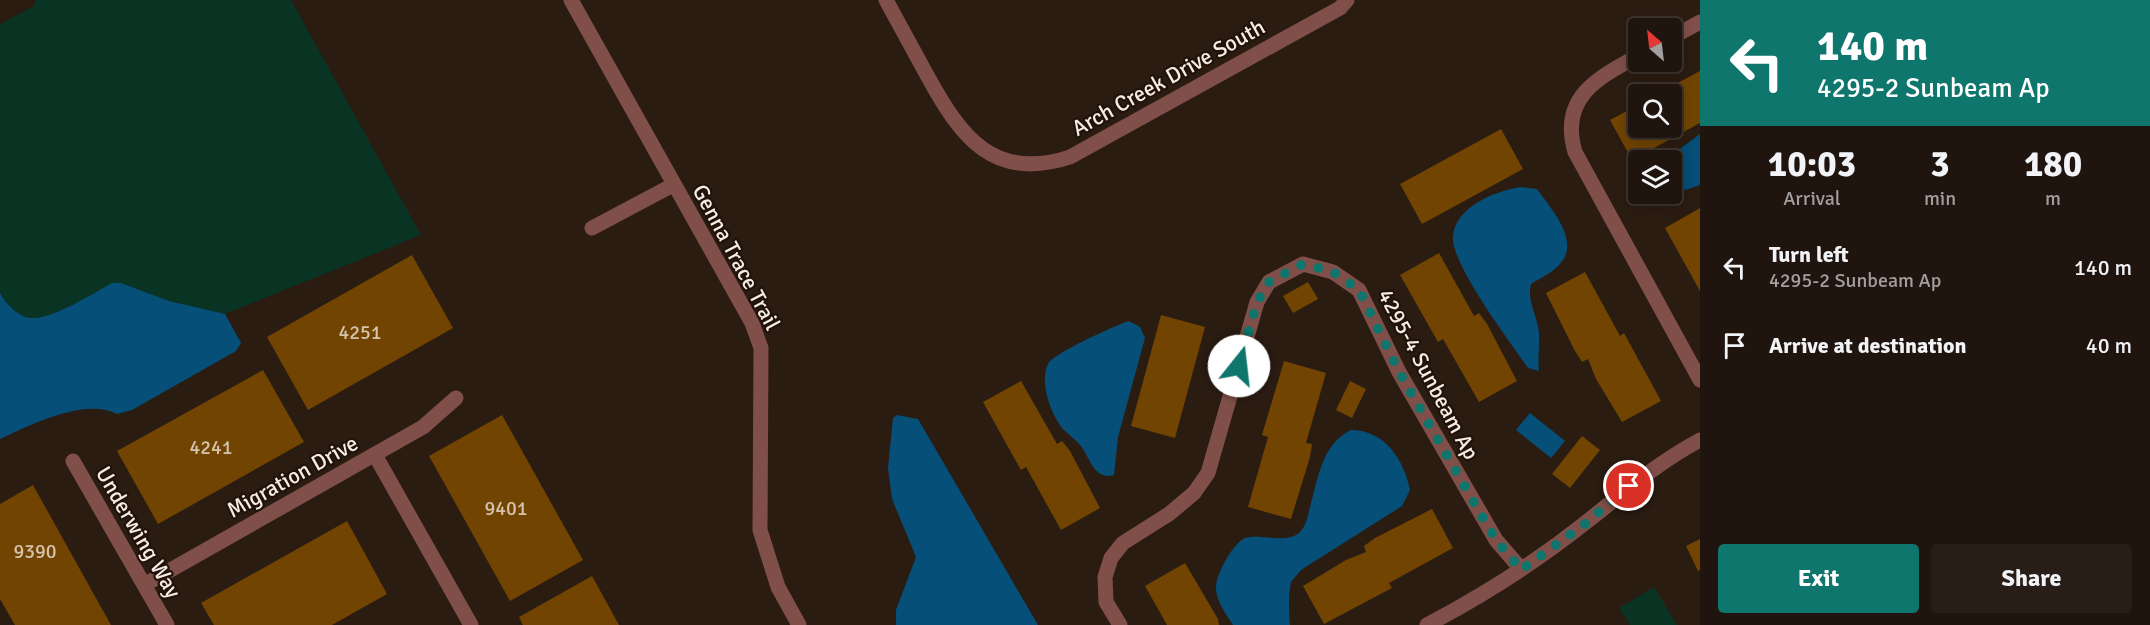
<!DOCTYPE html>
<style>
body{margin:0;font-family:Signika,sans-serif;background:#281e17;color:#f1f3f6;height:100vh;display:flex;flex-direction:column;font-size:22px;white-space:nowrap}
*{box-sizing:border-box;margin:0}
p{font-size:20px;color:#a29f9e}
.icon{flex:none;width:33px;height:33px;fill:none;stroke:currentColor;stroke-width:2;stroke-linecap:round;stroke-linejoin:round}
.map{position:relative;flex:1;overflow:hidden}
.details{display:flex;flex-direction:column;background:#20150e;width:450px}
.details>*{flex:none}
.guide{background:#0f766e;color:#fff;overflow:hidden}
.needle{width:39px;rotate:332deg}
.tools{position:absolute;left:1628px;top:18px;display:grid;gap:12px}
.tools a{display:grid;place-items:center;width:54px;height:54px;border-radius:6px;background:#20150e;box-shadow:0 3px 15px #0003,0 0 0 2px #3d342e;font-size:30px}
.pin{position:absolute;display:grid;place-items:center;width:51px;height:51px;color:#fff;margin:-26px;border:3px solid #fff;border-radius:50%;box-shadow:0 2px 6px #0007}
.me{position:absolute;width:66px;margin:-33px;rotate:16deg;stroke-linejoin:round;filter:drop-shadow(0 0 4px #0008)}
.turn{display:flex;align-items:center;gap:21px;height:126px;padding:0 18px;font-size:27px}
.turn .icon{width:78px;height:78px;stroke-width:2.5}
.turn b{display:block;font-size:42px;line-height:51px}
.eta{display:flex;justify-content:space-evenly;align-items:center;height:102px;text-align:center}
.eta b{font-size:36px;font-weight:800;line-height:42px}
.cta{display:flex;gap:12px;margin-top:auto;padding:12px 18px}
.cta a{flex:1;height:69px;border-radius:6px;background:#0f766e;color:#fff;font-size:24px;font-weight:800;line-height:69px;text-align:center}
.cta a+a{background:#281e17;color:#f1f3f6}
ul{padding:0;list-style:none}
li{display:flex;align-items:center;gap:18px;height:78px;padding:0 18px}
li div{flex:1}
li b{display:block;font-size:22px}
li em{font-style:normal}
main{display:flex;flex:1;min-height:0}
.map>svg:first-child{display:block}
</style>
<main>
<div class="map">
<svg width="1700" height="625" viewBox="0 0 1700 625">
<rect width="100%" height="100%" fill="#2b1c12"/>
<!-- green -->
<path fill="#093323" d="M36 0H291L421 235 225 314 169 301 121 283 112 284C94 293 51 320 31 318 18 317 6 304 0 293V24L34 6Z
M1654 587 1677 625H1630L1619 608Z"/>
<!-- water -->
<path fill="#054f78" d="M1700 134V185L1676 193 1671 190V160H1665Z
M1520 187 1537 189C1551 209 1582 242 1559 265 1552 273 1540 278 1531 284 1527 299 1535 311 1538 327 1541 339 1537 356 1539 371L1528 368C1511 343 1450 263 1453 236 1456 206 1496 191 1520 187Z
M112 283H121L169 301 225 314 241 343 236 351 132 410 117 414C87 397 29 425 0 439V293C6 304 18 317 31 318 51 320 94 293 112 283Z
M1129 321 1140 327 1145 338 1118 437 1114 475C1094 481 1090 457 1080 445 1075 439 1068 434 1063 429 1051 414 1039 383 1048 364 1054 353 1114 326 1129 321Z
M1530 413 1565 441 1551 458 1516 430Z
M897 415 918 419 1038 625H896V610L916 557 892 499 888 468 893 418Z
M1351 430C1385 430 1404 460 1410 490L1402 506 1301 570 1291 582C1288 596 1289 610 1290 625H1233C1226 614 1216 601 1216 588 1215 576 1233 543 1245 538 1261 533 1287 545 1300 532 1306 526 1308 516 1310 507 1318 478 1322 444 1351 430Z"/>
<!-- building -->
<path fill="#714402" d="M1700 71V123L1632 160 1610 120 1638 105V128H1671V94H1657Z
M1501 129 1523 169 1422 224 1400 184Z
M1700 208V291L1665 228Z
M1439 253 1474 316 1479 313 1487 324 1517 381 1479 402 1443 339 1438 342 1400 275Z
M412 255 453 328 308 410 267 337Z
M1585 272 1620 336 1624 333 1661 401 1622 422 1596 379 1588 359 1582 362 1575 351 1546 293Z
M1308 282 1318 299 1293 313 1283 296Z
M1161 315 1205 327 1175 438 1131 426Z
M1284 361 1326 373 1306 443 1312 444 1310 457 1291 519 1248 507 1268 437 1262 435Z
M263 370 304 442 158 524 117 451Z
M1021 381 1057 444 1062 441 1070 451 1100 508 1061 530 1026 467 1021 470 983 402Z
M1350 381 1366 389 1352 418 1336 410Z
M502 415 583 560 510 601 429 456Z
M1582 436 1600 450 1570 488 1552 474Z
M33 485 111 625H15L0 599V504Z
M1432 509 1453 548 1389 583 1392 588 1324 624 1303 586 1346 560 1366 552 1364 546 1375 538Z
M347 521 387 594 332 625H214L201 603Z
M1700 539V570L1698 571 1686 546Z
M1185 563 1218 619 1219 625H1167L1145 586Z
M592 576 619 625H523L519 617Z"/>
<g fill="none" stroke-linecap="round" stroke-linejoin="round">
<!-- street -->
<path stroke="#814f49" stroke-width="15" d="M571 0 752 323 761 348 760 530 778 587 799 625
M886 0C900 26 914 51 928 77 961 137 994 182 1070 157L1340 8 1347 0
M1671 38 1700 22
M1638 56C1597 78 1559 98 1575 152L1700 380
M592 228 673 185
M375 455 471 625
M73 461 167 625
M144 585 423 427 456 398
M1120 625 1106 602 1105 577 1111 558 1123 543 1169 514 1194 493 1208 473 1257 302 1269 282 1303 264 1333 272 1359 290 1399 372 1496 540 1521 569
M1427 625C1482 596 1536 562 1585 523 1624 493 1655 464 1700 440"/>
</g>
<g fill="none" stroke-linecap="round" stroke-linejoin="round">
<!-- route -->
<path stroke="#0f766e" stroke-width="10" stroke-dasharray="0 18" d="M1239 366 1257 302 1269 282 1303 264 1333 272 1359 290 1399 372 1484 520 1496 540 1521 570 1585 524 1629 486"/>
</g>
<g text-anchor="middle" stroke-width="4.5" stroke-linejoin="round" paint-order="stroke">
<!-- number labels -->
<g font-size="20" fill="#d6c3ad">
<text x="360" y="339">4251</text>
<text x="211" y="454">4241</text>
<text x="506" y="515">9401</text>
<text x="35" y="558">9390</text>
</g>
<!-- street labels -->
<g font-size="22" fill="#f8ede6" stroke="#211309">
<text transform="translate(1168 77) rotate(-29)" y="8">Arch Creek Drive South</text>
<text transform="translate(737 257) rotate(62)" y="8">Genna Trace Trail</text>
<text transform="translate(1429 374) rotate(62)" y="8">4295-4 Sunbeam Ap</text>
<text transform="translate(292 476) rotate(-29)" y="8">Migration Drive</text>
<text transform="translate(139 532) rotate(60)" y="8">Underwing Way</text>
</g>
</g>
</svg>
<div class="tools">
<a><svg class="needle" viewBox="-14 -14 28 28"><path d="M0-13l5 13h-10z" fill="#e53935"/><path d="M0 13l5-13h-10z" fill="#a29f9e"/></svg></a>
<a><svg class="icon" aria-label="search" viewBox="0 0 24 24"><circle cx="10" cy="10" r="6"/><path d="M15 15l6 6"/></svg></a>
<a><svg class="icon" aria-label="layers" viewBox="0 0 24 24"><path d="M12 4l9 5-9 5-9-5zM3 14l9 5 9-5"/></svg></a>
</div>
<div class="pin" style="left:1629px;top:486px;background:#d93025"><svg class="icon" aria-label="arrive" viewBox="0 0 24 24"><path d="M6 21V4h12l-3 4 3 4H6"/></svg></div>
<svg class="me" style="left:1239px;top:366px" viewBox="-20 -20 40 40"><circle r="19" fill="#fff"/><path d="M0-13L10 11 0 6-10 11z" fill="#0f766e"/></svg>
</div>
<section class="details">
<div class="guide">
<div class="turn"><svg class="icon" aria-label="left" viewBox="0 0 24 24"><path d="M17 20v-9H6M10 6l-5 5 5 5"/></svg><div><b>140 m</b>4295-2 Sunbeam Ap</div></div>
</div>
<div class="eta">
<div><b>10:03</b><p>Arrival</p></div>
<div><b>3</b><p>min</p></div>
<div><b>180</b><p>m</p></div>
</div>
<ul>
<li><svg class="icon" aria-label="left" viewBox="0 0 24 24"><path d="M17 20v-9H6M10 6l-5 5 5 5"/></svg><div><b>Turn left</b><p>4295-2 Sunbeam Ap</p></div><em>140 m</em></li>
<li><svg class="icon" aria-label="arrive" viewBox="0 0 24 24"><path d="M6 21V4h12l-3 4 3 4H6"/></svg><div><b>Arrive at destination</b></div><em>40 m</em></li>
</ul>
<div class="cta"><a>Exit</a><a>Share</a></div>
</section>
</main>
